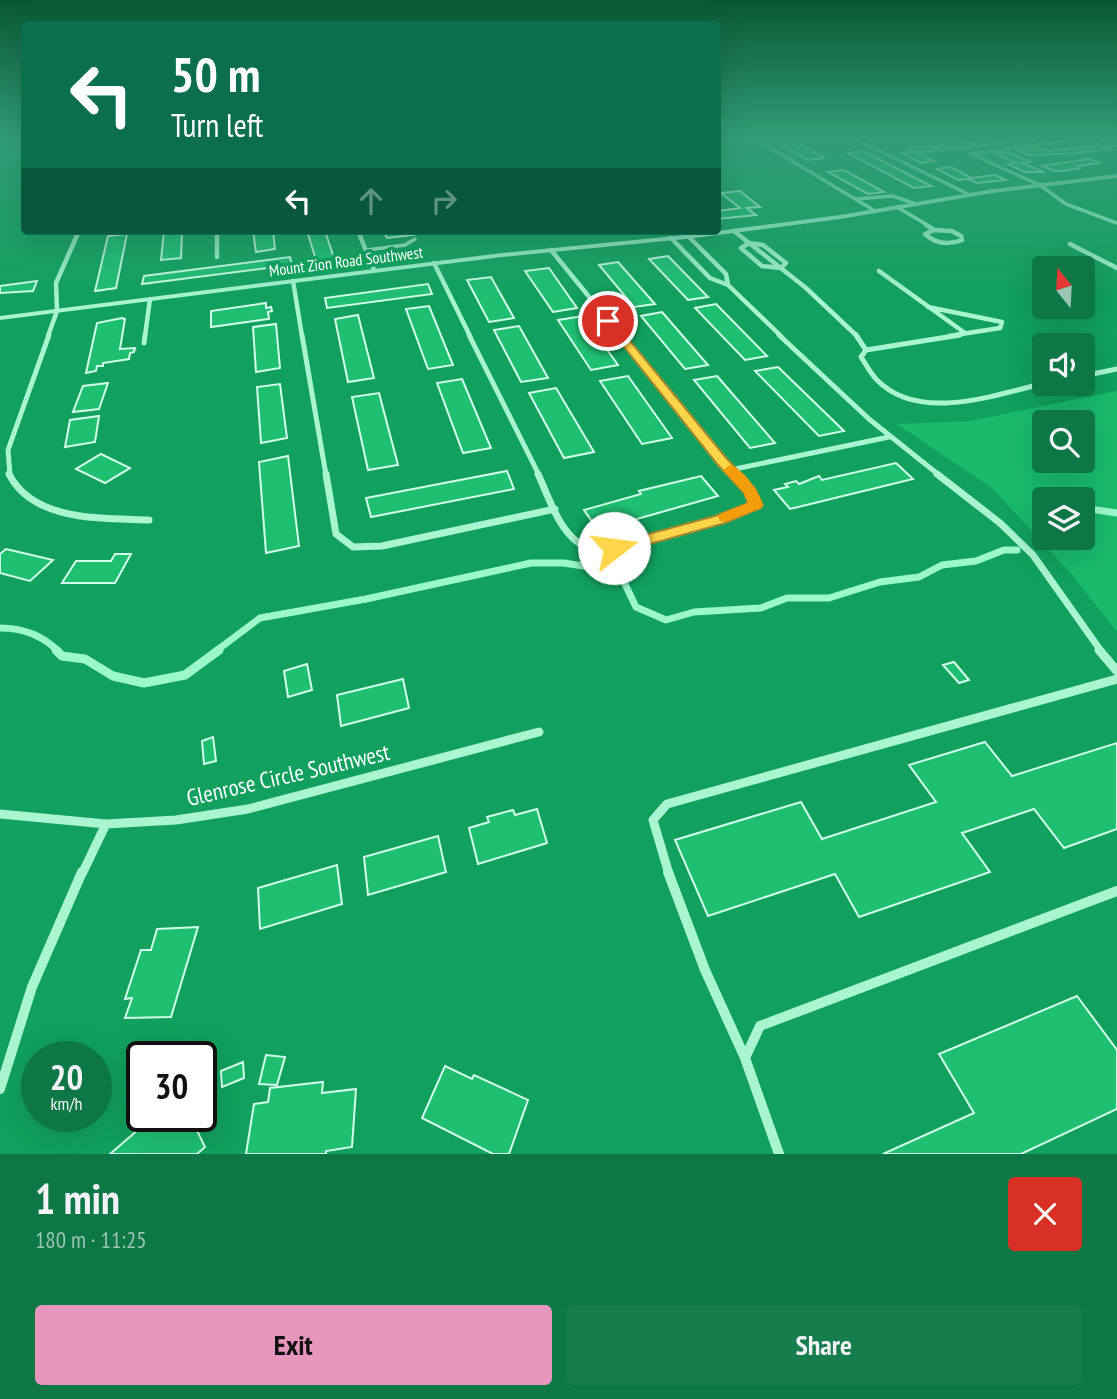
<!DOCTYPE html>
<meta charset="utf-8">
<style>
body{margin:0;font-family:"PT Sans Narrow",sans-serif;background:#167d4d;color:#f1f3f6;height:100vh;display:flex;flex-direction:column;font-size:26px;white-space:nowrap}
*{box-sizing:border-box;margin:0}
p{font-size:23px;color:#9ac4b3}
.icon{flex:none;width:38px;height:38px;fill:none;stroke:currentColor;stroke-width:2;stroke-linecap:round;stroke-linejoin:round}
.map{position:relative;height:1154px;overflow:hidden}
.side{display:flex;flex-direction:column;background:#0d7846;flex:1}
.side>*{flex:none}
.guide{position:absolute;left:21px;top:21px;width:700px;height:214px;border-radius:7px;box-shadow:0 7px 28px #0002;background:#0b6e4f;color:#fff;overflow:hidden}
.needle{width:46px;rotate:342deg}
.tools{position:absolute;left:1032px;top:256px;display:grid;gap:14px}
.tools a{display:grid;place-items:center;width:63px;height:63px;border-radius:7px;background:#0d7846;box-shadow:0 7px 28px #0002;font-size:35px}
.speed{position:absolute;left:21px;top:1041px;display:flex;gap:14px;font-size:35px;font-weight:700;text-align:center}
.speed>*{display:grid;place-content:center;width:91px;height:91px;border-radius:50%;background:#0d7846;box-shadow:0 7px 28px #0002;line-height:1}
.speed small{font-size:18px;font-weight:400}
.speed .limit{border:4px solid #111;border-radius:10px;background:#fff;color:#111}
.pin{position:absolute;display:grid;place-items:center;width:60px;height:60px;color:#fff;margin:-30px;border:4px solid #fff;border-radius:50%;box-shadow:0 2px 7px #0007}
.me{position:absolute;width:77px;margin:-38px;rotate:75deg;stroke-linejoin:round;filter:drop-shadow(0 0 5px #0008)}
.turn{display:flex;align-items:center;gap:24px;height:147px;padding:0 35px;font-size:32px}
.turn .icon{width:91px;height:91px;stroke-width:2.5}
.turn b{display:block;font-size:49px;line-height:60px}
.lanes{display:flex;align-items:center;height:66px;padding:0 35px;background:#0003;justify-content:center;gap:35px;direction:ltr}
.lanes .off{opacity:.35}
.round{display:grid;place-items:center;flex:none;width:74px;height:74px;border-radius:7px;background:#167d4d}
.summary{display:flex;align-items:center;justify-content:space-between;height:119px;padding:0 35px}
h1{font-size:42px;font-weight:600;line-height:52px}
.button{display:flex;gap:14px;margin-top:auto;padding:14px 35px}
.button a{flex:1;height:80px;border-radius:7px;background:#e797bd;color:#111;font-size:28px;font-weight:600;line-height:80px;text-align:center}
.button a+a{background:#167d4d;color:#f1f3f6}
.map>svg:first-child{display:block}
</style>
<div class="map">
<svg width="1117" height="1154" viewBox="0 0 1117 1154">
<rect width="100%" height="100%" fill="#11a05d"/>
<!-- green -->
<path fill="#19ba6c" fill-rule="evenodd" d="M0 138H24V158L0 160Z
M1117 391V632L1073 576 992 488 897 424 970 421ZM1045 422H1083V460H1045ZM1045 499H1083V537H1045Z"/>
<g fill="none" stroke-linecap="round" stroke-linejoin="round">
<!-- stream-far1 -->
<path stroke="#9bf8ca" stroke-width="7" d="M1083 511 1090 509 1117 513
M1040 544 1071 537
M0 628C23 628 42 635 58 651
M216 651 260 618 366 599 531 563H564L596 568 624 582 636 607 666 620 694 612 761 608 787 598H829L880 582 919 577 942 565 976 561 1004 550H1017"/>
<!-- stream -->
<path stroke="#9bf8ca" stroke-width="9" d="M56 650 62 656 85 659 113 676 144 683 185 675 219 650"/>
</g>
<!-- building -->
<path fill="#1fbf72" stroke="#d2fee9" stroke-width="2" d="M771 138H789L824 158 808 160Z
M1031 138 1036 140 1010 143 1001 139Z
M995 139 1005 143 980 146 971 142Z
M1112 140H1117V145L1105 147 1112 149 1087 152 1076 148 1100 145 1093 142Z
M966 142 976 147 949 149 940 145Z
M934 146 942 150 918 152 934 161 921 163 903 153 914 152 908 148Z
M1036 148 1050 151 1074 148 1085 153 1028 155 1017 151Z
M863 151 931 186 914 188 848 153Z
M1008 152 1030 162 1022 163 1044 172H1024L1008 164 1016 163 995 153Z
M1089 159 1101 163 1075 166 1081 168 1062 171H1054L1042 166Z
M951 167 971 178 995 175 1006 180 977 183 968 179 958 180 937 169Z
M844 170 884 192 868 194 828 172Z
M740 191 760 207 747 208 756 215 718 219V211L740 208 721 193Z
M164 231H182L181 258 161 260Z
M253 231H273L275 249 256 252Z
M307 231H325L335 261 317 263Z
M383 231H412L414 235 387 238Z
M127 234 116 288 95 291 108 236Z
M668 256 708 297 688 300 649 259Z
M290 257 292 265 142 284 144 276Z
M618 262 655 304 634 307 599 265Z
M549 268 577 308 553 312 525 271Z
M491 277 514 318 489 322 467 280Z
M37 281 33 291 0 293V286Z
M428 284 432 294 327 308 325 298Z
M266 303V308L271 307 272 311 268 312 269 319 211 327V311Z
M716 304 767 356 745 360 695 308Z
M429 306 453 365 428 369 406 309Z
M662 312 708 365 685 369 641 316Z
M358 315 374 378 348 382 335 319Z
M583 316 618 365 591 370 558 320Z
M122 318 125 319 120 349 135 348 134 352 130 353 129 359 103 363V366H97L96 371 86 373 97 323Z
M276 324 280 368 256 372 253 327Z
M519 326 548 378 521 382 494 330Z
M778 367 844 431 819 436 755 371Z
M628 376 672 438 642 444 600 381Z
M717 376 775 443 750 448 694 380Z
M462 379 491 448 463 453 437 383Z
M108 383 99 409 73 412 83 386Z
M280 384 287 438 261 443 257 387Z
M556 388 594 452 564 458 529 393Z
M379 393 398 465 368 470 352 397Z
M99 416 95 442 65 447 70 420Z
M101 454 130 468 105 483 76 469Z
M288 456 299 546 266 553 259 462Z
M896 463 913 479 790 509 774 490 788 487 785 484 796 481 799 484 819 476 822 480Z
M507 471 514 489 371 517 366 498Z
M701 476 718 496 598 530 584 510 641 494 639 491Z
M6 549 53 560 30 581 0 573V554Z
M115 554H131L115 583H62L76 561H111Z
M954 662 969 680 959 683 943 665Z
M307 664 312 690 288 697 284 671Z
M403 679 409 708 341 726 337 695Z
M213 737 216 761 204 764 202 741Z
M985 742 1012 776 1117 743V829L1064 848 1034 809 962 833 990 872 859 917 835 874 708 916 675 840 801 802 822 839 936 802 909 765Z
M537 809 547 843 478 864 469 828 489 822 487 817 513 810 515 815Z
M438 836 446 872 368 895 364 857Z
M337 865 342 904 260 929 258 888Z
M198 927 171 1017 125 1018 132 998 125 999 141 950H151L157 929Z
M1077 996 1117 1050V1109L1021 1154H883L974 1113 939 1054Z
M266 1055 285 1057 277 1085 259 1084Z
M243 1062 244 1078 222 1087 221 1071Z
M445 1066 472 1079 474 1075 528 1100 509 1154H493L422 1118Z
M323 1082 322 1093 356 1089 352 1147 326 1151V1154H246L254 1104 268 1102 270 1088Z
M154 1116H163L168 1128 181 1116H190L205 1147 197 1154H110Z"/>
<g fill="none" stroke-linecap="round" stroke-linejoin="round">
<!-- service -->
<path stroke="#a9f5d0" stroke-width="3.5" d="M367 250 405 245 415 239"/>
<!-- minor-far5 -->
<path stroke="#a9f5d0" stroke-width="3.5" d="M754 138 875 211
M854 138 970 195
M1084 138 971 154 1040 185 1066 204 1117 223
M856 199 893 196 916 204
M897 207 929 226"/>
<!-- minor-far4 -->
<path stroke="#a9f5d0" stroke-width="4.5" d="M926 225 933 229
M934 230 952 231 961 236 962 240C949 245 936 244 925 234Z
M217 231V257
M358 231 374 270
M734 231 806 288 857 336
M688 236 726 274 728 285
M671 238 710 278 728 285 781 336
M749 243 763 245 786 263 781 268 762 266 741 248Z
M1070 244 1117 268
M551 250 621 336
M434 263 470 336
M879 271 965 333
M293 281 302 336
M928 307 1002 322 1000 328 949 336
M48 336 57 311 56 283 79 231
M145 336 150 299"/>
<!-- minor-far3 -->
<path stroke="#a9f5d0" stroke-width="5" d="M302 335 326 475
M469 335 539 475
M620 335 735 475
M779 335 869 419 939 475
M856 335 866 350 861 357C866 364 870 373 877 380 919 423 995 395 1045 383
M144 343 145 335
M866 350 960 335
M1083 376 1117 369
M730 470 889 437
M10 475 8 450 49 335"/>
<!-- minor-far2 -->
<path stroke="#a9f5d0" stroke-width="7" d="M9 474C33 522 103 518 149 520
M326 474 336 534 353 547 382 546 555 509
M538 474C548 495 558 529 579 543 606 561 724 517 756 505L750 491 734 474
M937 474 1000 523 1033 555 1101 651"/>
<!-- minor-far1 -->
<path stroke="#a9f5d0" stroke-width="9" d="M1099 650 1117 671
M0 814 106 824 176 820 248 809 539 732
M82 874 106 824
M669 874 653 820 667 804 1117 679"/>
<!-- minor -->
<path stroke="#a9f5d0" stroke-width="10" d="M668 872 705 970 745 1058
M0 1089 32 987 82 872
M779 1154 745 1058 760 1026 1117 891"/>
<!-- tertiary -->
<path fill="#a9f5d0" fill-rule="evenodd" d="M1117 174V178L993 193 840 219 695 238 502 257 0 320V316L502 253 695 234 840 215 993 189Z"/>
</g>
<!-- sky -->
<linearGradient id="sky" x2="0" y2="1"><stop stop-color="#095833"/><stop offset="0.46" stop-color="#329c78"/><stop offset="1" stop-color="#329c78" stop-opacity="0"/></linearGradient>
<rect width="1117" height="300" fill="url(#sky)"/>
<!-- route -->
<path fill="#ffd54a" stroke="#a68a30" stroke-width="2" d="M605 319H612L727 459 755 488 763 505 761 508 725 523 614 554 608 552 606 548 608 545 715 516 748 503 744 493 718 465 605 323Z"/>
<!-- slow -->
<path fill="#f59e0b" d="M730 465C746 471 757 490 763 505L761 508 725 522 720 521 718 517 720 514 748 503 744 493 723 470Z"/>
<g text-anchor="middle" stroke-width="7" stroke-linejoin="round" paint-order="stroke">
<!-- far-street labels -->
<g font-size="16" fill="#fff" stroke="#11a05d">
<text transform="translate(346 261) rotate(-7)" y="6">Mount Zion Road Southwest</text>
</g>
<!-- near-street labels -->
<g font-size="23" fill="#fff" stroke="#11a05d">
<text transform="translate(288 775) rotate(-13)" y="8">Glenrose Circle Southwest</text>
</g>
</g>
</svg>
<div class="tools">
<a><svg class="needle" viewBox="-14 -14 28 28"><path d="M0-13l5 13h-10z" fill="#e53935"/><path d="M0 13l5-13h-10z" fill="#9ac4b3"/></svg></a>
<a><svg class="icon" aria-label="sound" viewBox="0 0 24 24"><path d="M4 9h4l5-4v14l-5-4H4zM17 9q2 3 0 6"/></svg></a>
<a><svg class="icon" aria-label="search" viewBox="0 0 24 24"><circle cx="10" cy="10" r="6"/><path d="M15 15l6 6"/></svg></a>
<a><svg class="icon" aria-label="layers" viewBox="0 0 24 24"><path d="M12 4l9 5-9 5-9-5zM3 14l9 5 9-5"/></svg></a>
</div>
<div class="speed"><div>20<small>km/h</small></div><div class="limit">30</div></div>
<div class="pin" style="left:608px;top:321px;background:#d93025"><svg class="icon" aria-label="arrive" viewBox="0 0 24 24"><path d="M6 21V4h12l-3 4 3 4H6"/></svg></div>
<svg class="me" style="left:614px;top:548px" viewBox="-20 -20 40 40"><circle r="19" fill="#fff"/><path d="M0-13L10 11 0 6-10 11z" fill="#ffd54a"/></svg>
<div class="guide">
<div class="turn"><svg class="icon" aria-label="left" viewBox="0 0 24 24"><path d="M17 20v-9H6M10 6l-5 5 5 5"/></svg><div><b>50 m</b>Turn left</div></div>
<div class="lanes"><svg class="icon" aria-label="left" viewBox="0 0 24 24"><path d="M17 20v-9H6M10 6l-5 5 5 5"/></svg><svg class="icon off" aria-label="ahead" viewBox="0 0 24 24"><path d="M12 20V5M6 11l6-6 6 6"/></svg><svg class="icon off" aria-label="right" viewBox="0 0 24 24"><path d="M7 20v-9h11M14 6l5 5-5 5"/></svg></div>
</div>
</div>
<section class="side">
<div class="summary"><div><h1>1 min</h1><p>180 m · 11:25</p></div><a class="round" style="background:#d93025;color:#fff"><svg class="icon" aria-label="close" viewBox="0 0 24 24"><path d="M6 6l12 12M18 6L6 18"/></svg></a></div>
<div class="button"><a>Exit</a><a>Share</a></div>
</section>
